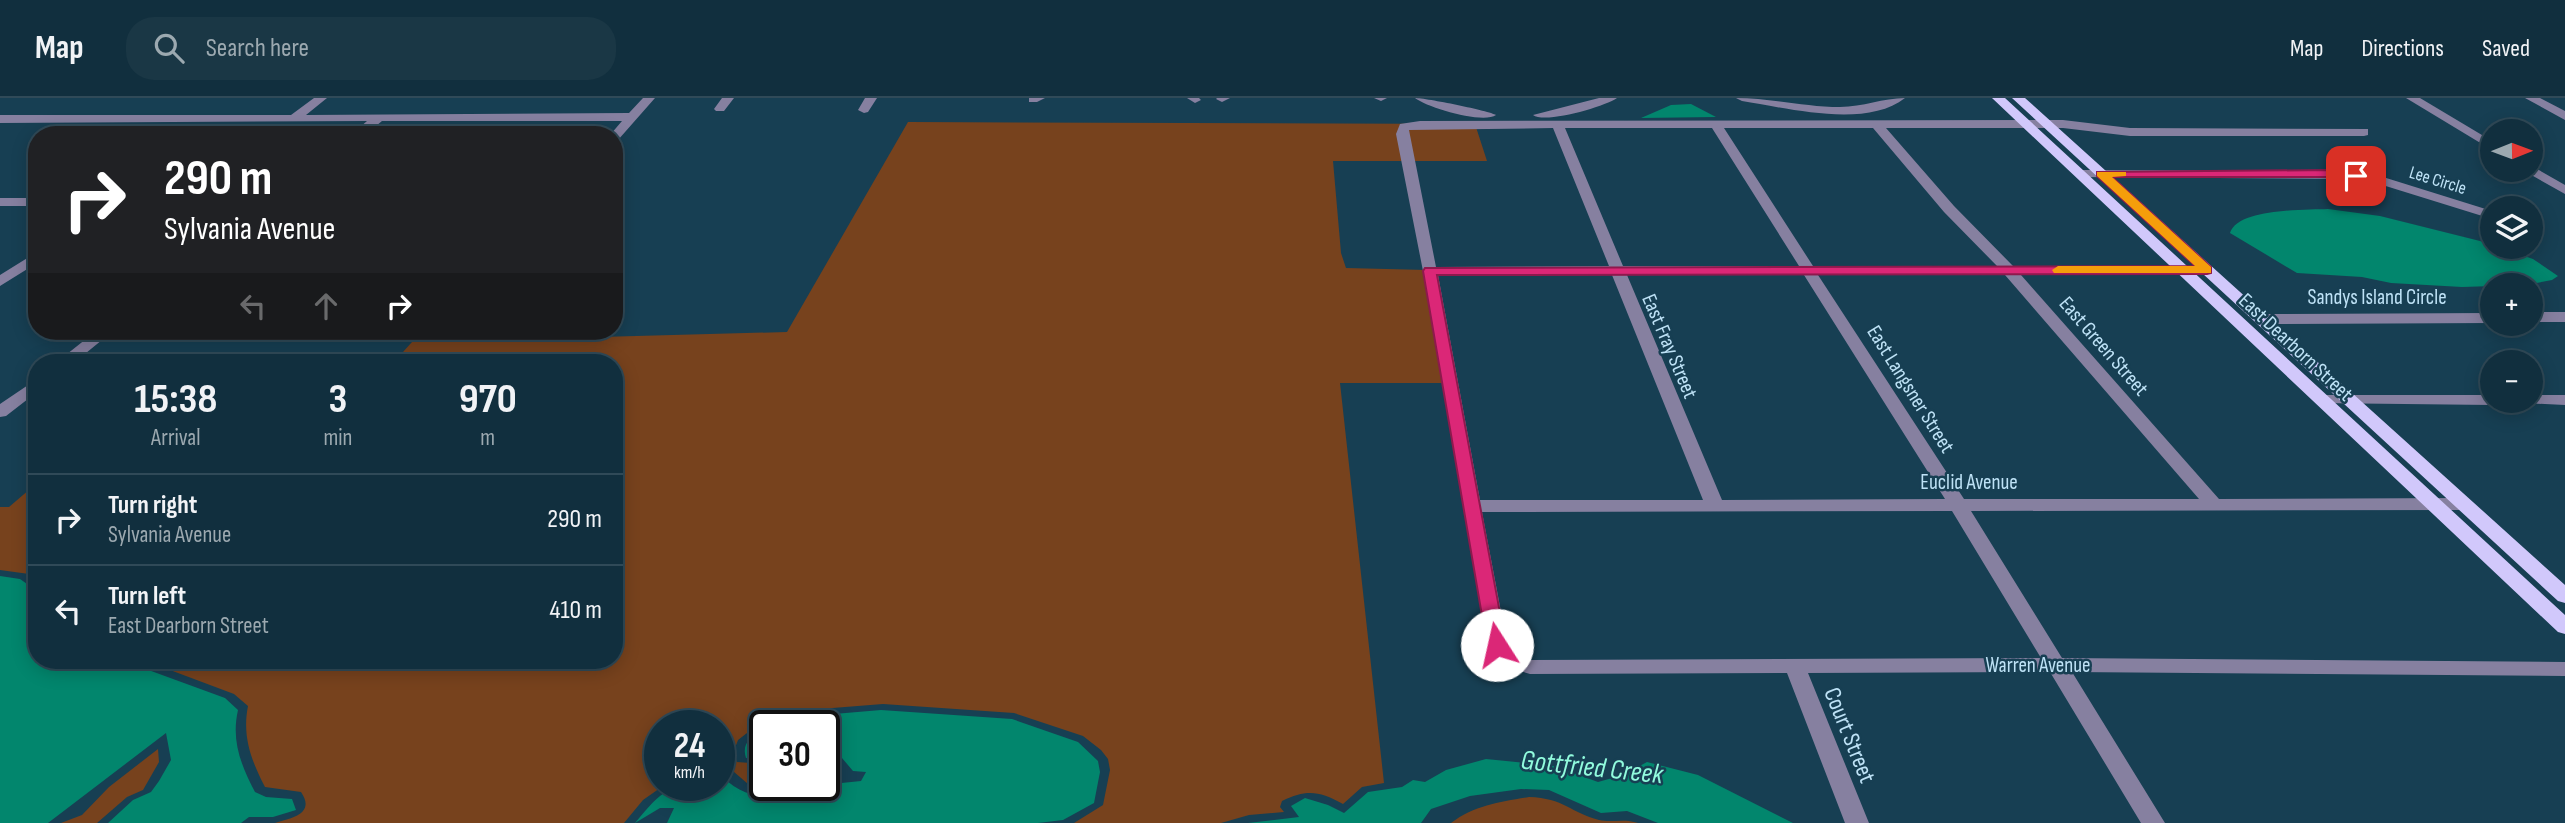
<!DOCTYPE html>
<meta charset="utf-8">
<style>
body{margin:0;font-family:"Sofia Sans Condensed",sans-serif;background:#1a3745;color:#f1f3f6;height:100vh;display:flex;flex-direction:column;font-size:26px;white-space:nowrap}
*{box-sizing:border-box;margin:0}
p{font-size:23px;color:#9ca9b0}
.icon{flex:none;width:38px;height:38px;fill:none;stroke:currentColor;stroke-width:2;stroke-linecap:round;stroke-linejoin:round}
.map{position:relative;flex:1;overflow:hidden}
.side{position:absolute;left:28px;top:256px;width:595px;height:315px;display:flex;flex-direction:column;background:#112f3e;border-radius:28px;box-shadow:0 4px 18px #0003,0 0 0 2px #304a58}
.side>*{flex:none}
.banner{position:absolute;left:28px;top:28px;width:595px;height:214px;border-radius:28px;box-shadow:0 4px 18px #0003,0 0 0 2px #304a58;background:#202124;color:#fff;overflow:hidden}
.needle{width:46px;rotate:89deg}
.tools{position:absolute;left:2480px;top:21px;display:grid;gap:14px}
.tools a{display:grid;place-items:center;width:63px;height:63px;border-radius:50%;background:#112f3e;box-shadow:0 4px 18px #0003,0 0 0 2px #304a58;font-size:35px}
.speed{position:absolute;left:644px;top:612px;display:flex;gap:14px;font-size:35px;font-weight:700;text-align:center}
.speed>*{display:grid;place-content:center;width:91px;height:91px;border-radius:50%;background:#112f3e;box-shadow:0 4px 18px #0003,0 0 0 2px #304a58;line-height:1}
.speed small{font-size:18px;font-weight:400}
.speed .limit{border:4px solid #111;border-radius:10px;background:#fff;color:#111}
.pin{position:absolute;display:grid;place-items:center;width:60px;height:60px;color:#fff;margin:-30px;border-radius:14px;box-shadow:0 4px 10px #0006}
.me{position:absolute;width:77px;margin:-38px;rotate:350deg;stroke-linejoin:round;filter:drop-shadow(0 0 5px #0008)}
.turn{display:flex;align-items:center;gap:24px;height:147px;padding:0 21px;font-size:32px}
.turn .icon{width:91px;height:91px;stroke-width:2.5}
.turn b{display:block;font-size:49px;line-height:60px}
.lanes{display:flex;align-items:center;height:66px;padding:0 21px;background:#0003;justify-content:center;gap:35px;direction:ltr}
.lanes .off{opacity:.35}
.eta{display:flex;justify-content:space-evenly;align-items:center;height:119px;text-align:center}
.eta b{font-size:42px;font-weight:700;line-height:49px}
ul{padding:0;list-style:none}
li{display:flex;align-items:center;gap:21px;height:91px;padding:0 21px;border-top:2px solid #304a58}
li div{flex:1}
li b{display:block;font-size:26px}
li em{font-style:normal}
header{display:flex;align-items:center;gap:42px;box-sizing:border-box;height:98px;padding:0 35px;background:#112f3e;border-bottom:2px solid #304a58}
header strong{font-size:33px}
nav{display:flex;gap:38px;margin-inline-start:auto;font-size:24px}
.search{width:490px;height:63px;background:#1a3745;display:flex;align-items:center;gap:18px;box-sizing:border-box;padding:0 24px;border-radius:28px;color:#9ca9b0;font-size:26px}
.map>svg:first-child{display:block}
</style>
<header>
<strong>Map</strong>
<div class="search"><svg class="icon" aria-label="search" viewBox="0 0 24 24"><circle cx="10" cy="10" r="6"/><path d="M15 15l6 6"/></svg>Search here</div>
<nav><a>Map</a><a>Directions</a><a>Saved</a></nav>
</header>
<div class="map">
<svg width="2565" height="725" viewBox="0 0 2565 725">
<rect width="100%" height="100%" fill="#173f53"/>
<!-- green -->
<path fill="#77421d" d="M908 24 1475 26 1487 63H1333L1341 155 1346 170 1427 172 1446 285H1340L1384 685 1362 689 1343 706C1319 693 1307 691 1282 703L1280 709 1284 714 1249 717 1221 725H1074L1103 707 1110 672 1108 661 1101 652 1083 638 1014 615 883 606 820 611 756 628 738 642 733 655 737 664 765 666V688H792L769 693 748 686 719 661V628H660V688H663L643 702 624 725H275C291 720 316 716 301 694L265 689C251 662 242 638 248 608L234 596 170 572 167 566H129L118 562H614V264H394L412 244 787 234Z
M37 385V482L29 476 0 472V409H9Z
M158 651 159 664 143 692 127 699 97 725H61L82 717 109 689Z
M1529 699C1564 700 1571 715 1599 722 1612 725 1624 720 1638 725H1451C1475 707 1500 704 1529 699Z"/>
<!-- water -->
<path fill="#02866d" d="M1691 6 1716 19 1641 20 1671 7Z
M2328 111 2380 118 2480 143 2533 161 2558 178 2552 182 2526 187 2462 189 2391 185 2362 179 2297 175 2230 135C2238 110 2305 112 2328 111Z
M0 478 20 481 37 493V562H103L123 572 143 570 225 600 238 612C231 643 241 667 255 694L266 699 292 701 296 712 273 719H249L241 725H108L133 702 151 694 159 683 171 662 166 635 48 725H0Z
M881 612 1012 621 1078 644 1098 663 1100 674 1094 705 1063 722 1038 725H667L674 710H660L635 725C668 685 670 688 719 688V674C736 696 760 702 786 696 793 694 797 694 802 689L861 683 866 674 853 673 842 660 824 658V628H774L822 617Z
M765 631V659L746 660C741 645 752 637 765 631Z
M1486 661 1554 668 1598 684 1623 677 1647 664 1698 677 1793 725H1658L1627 713 1601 715 1549 692 1521 691 1470 698 1431 711 1421 725H1248L1299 719 1291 708 1305 700 1328 707 1344 715 1368 694 1402 689 1413 682 1425 684 1446 672Z"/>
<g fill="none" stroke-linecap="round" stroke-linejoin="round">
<!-- minor -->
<path fill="#8680a0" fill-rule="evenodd" d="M314 0H327L306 17 629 15 643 0H655L618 42 614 43V37H610L622 23H382L365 37H351L367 23 0 25V17H291Z
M722 0H734L724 13H716L714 11Z
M865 0H877L868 14 864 15 858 12Z
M1029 0H1045L1037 4H1029Z
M1187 0H1199L1201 2 1195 5Z
M1230 0 1222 4 1216 1 1217 0Z
M1374 0H1387L1381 3Z
M1415 0C1426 0 1490 13 1496 17 1483 26 1428 10 1415 0Z
M1599 0H1617C1604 9 1545 26 1533 17Z
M1736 0C1771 0 1805 9 1840 9 1863 9 1883 0 1905 0 1866 31 1787 10 1742 3Z
M2406 0H2420L2492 43V52Z
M2525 0H2540L2565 13V22Z
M2063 22 2130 30 2368 31V37L2364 38H2130L2063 30H1886L1954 108 2013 168 2212 169 2214 172 2207 176 2021 177 2219 401 2465 400 2474 406 2465 412 1971 413 2062 560 2565 564V578L2072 574 2165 725H2141L2050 574 1808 575 1869 725H1845L1787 575 1530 576 1504 568 1487 547 1423 173 1396 36 1400 26 1420 23ZM1553 30 1609 168 1436 169 1409 32ZM1565 30H1712L1799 168H1623ZM1724 30H1873L1944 114 1997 168H1813ZM1438 177H1612L1703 402H1480ZM1627 177H1804L1945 401 1722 402ZM1818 177H2005L2199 401H1964ZM1952 413 2041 560 1530 562 1518 558 1507 545 1482 414Z
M2530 67 2565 87V96L2526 74 2524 72H2530Z
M2080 72 2350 73 2383 79 2492 113V121L2376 85 2350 81 2076 79V73Z
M0 100H37V108H0Z
M37 154V165L0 188V177Z
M2530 214H2565V224H2530Z
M2492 215V225L2262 226 2254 221 2262 216Z
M96 233H113L75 264H57Z
M37 281V294L6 318 0 319V306Z
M2322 297H2492V303H2500L2492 307 2316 305 2314 302 2316 299Z
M2530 297H2565V307L2524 305 2522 303H2530Z"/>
<!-- major -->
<path fill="#d1c8fb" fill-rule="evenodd" d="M1992 0H2005L2565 517V536L2558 534Z
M2012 0H2025L2565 487V505L2558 503Z"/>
</g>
<!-- route -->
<path fill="#db2777" stroke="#8e194d" stroke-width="2" d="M2330 72 2356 74 2361 78 2356 81 2330 79H2112L2211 169V175L2207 176 1437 177 1506 547 1503 551H1490L1487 547 1423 173 1425 170 2195 168 2097 78V74Z"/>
<!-- slow -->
<path fill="#f59e0b" d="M2097 74H2126V78L2112 79 2211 169V175H2054L2052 172 2058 168H2195L2097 78Z"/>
<g text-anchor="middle" stroke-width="5" stroke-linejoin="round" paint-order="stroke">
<!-- far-street labels -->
<g font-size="18" fill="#bee2f6" stroke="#173f53">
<text transform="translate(2438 82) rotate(17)" y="6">Lee Circle</text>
</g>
<!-- street labels -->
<g font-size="21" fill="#bee2f6" stroke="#173f53">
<text x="2377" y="206">Sandys Island Circle</text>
<text transform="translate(1670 248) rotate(67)" y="7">East Fray Street</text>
<text transform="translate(2104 248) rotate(49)" y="7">East Green Street</text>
<text transform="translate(2296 249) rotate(43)" y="7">East Dearborn Street</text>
<text transform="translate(1911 291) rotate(58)" y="7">East Langsner Street</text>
<text x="1969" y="391">Euclid Avenue</text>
<text x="2038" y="574">Warren Avenue</text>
</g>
<!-- near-street labels -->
<g font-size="24" fill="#bee2f6" stroke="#173f53">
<text transform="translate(1850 637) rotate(68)" y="8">Court Street</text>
</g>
<!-- near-water labels -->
<g font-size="28" font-style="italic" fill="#91fbdd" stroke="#173f53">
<text transform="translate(1592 668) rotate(6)" y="10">Gottfried Creek</text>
</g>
</g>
</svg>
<div class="tools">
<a><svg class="needle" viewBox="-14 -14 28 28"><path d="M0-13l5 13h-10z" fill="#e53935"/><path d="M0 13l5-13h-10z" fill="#9ca9b0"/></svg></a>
<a><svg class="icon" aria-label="layers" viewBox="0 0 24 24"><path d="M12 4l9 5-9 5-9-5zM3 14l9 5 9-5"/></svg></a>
<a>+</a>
<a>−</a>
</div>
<div class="speed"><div>24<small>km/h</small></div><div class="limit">30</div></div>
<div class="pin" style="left:2356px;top:78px;background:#d93025"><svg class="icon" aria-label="arrive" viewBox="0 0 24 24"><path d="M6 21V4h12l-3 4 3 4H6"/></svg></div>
<svg class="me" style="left:1497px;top:547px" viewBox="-20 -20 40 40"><circle r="19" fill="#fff"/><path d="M0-13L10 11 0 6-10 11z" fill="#db2777"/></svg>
<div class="banner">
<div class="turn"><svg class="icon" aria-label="right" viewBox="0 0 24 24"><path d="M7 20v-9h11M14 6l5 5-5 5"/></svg><div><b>290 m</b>Sylvania Avenue</div></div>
<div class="lanes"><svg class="icon off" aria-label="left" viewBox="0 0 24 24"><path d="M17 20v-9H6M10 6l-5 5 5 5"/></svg><svg class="icon off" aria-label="ahead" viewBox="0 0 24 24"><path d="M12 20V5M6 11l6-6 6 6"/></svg><svg class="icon" aria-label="right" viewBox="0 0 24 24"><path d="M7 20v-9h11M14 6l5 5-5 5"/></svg></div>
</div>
<section class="side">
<div class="eta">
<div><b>15:38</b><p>Arrival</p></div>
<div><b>3</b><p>min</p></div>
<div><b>970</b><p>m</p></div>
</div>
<ul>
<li><svg class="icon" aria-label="right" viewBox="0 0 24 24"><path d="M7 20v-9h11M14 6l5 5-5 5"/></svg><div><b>Turn right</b><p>Sylvania Avenue</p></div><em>290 m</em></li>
<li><svg class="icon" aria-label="left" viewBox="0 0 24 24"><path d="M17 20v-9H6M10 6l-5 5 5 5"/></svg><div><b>Turn left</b><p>East Dearborn Street</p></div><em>410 m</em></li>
</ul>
</section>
</div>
